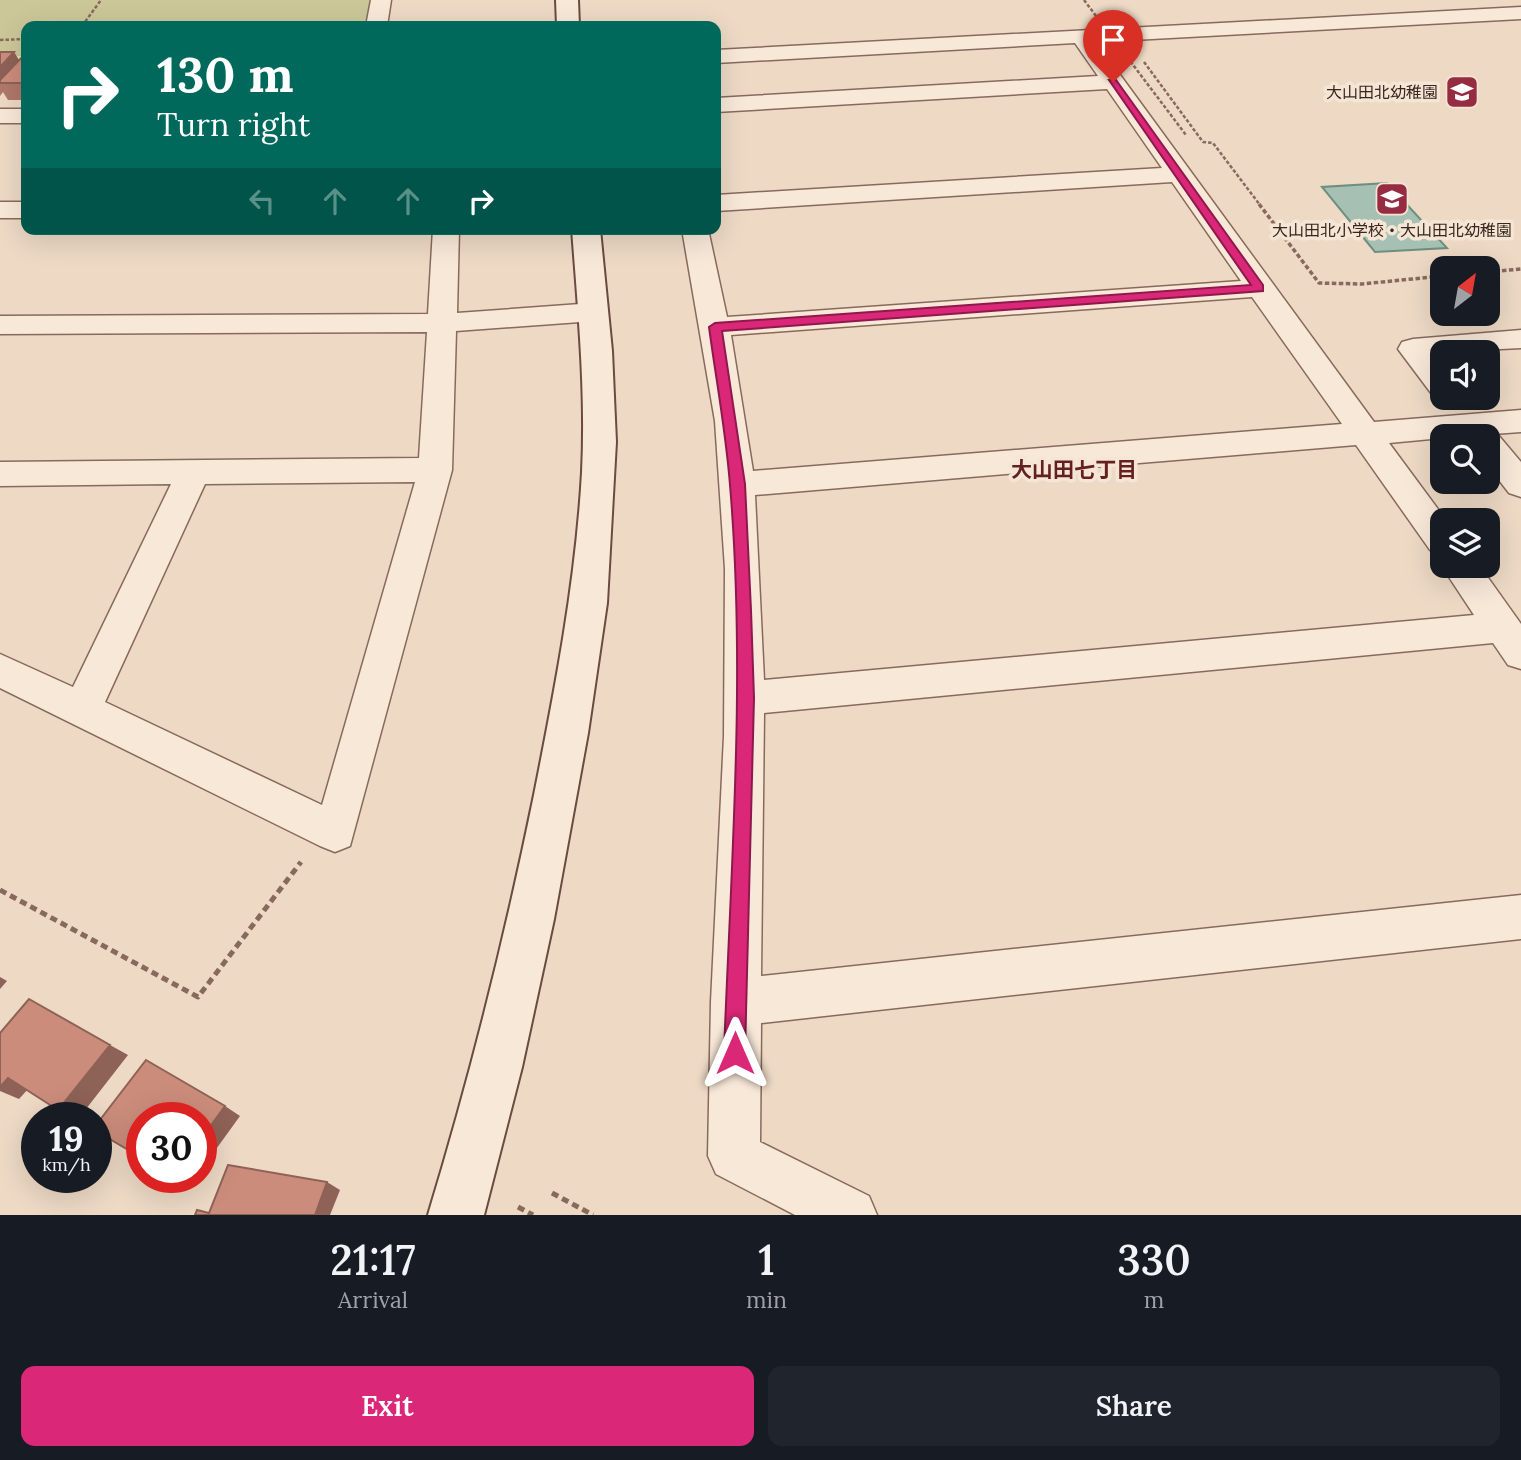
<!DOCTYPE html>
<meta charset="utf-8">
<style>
body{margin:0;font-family:Lora,"Noto Sans JP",serif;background:#20242c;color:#f1f3f6;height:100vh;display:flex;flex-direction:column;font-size:26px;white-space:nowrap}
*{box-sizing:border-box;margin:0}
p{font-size:23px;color:#9ea1a6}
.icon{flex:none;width:38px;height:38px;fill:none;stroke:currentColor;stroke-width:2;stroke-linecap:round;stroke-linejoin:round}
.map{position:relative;height:1215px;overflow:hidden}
.drawer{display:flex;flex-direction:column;background:#171b24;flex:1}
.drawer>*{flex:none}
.top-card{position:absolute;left:21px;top:21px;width:700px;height:214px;border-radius:14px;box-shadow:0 7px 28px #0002;background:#00695c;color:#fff;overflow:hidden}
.needle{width:46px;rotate:31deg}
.buttons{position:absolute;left:1430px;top:256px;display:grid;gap:14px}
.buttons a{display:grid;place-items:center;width:70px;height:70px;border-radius:14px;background:#171b24;box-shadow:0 7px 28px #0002;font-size:35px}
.speed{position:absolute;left:21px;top:1102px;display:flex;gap:14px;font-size:35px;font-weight:700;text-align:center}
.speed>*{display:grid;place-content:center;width:91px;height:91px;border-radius:50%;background:#171b24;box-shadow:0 7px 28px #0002;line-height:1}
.speed small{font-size:18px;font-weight:400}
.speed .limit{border:10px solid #d22;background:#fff;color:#111}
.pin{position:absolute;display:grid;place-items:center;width:60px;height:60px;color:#fff;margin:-72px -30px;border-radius:50% 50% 50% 0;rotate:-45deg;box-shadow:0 0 7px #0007}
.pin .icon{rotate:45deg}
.me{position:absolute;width:77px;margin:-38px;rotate:0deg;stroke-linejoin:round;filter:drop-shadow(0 0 5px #0008)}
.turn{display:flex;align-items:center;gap:24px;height:147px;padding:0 21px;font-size:32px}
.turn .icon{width:91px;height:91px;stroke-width:2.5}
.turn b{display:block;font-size:49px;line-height:60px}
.lanes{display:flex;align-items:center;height:66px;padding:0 21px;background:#0003;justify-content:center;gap:35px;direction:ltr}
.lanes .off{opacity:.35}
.eta{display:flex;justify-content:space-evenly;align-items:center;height:119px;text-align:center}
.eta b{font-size:42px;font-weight:600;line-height:49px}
.cta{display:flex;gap:14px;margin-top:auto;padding:14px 21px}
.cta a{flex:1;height:80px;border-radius:14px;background:#db2777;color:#fff;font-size:28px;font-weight:600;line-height:80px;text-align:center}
.cta a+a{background:#20242c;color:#f1f3f6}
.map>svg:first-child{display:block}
</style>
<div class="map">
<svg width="1521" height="1215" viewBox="0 0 1521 1215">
<rect width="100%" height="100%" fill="#edd9c4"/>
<!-- green -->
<path fill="#cbc798" d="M0 0H370L365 26H26V56H0Z"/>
<!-- water -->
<path fill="#a6c1b3" stroke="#6d8f80" stroke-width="2" d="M1387 183 1447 248 1375 252 1322 187Z"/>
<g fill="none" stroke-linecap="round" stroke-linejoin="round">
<defs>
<path id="street" d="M371 0H391L387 26H366Z
M1521 7V19L1096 42 1374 422 1521 410V432L1493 434 1499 436 1521 462V497L1509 493 1488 466V436H1442V438L1389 443 1446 520H1442V554L1430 550 1356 445 755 495 764 680 1474 615 1441 565 1442 564 1479 565 1521 624V669L1508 665 1493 643 764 713 761 976 1521 895V939L761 1023 760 1142 869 1196 877 1215H795L716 1174 708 1156 711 1002 724 736 725 569 715 421 682 229H708L727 317 1241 281 1172 182 716 211V195L1162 168 1107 89 716 112V98L1098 76 1075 43 716 63V50ZM1252 297 1342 424 753 471 731 335Z
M0 109H26V123H0Z
M0 202H26V218H0Z
M433 229H459L457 313 594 303 604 306 608 312 604 318 594 321 456 331 452 470 350 846 335 852 320 846 0 688V654L73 687 171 484 0 486V462L419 458 427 332 0 334V316L428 314ZM415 482 322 805 105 702 205 484Z
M1521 330V348L1442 352V356H1435L1442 365V396L1431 393 1398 349 1402 342 1413 339Z"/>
<path id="secondary" d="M556 0H578L579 26H557Z
M572 229H600L612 351 616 442 607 603 588 733 554 919 522 1067 484 1215H428C470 1077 505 937 534 795 555 689 576 581 582 472 586 391 578 310 572 229Z"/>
</defs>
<!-- street casing -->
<use href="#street" stroke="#886a5b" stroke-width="3"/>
<!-- secondary casing -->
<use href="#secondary" stroke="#6a4b3e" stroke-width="4"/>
<!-- path-far2 -->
<path stroke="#886a5b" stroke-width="2.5" stroke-dasharray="3.5 2" stroke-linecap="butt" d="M82 26 101 0
M0 40 26 39
M1144 62 1203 142 1213 143 1260 205"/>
<!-- path-far1 -->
<path stroke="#886a5b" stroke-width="3.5" stroke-dasharray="4.5 2.5" stroke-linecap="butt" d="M1259 204 1319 283 1362 284 1442 276
M1488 272 1521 269"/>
<!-- path -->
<path stroke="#886a5b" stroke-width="5" stroke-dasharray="7 4.5" stroke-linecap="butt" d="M0 890 198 997 301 862
M552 1193 593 1215
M518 1207 533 1215"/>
<!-- street -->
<use href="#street" fill="#f8e8d8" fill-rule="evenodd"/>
<!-- secondary -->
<use href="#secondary" fill="#f8e8d8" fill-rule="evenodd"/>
<!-- path-bridge -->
<path stroke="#886a5b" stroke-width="2.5" stroke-dasharray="3.5 2" stroke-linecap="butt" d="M1084 0 1186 135"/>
</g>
<!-- wall -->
<path fill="#af786a" d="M0 52H14L19 60 26 53V100H8L3 92 0 96Z"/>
<!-- shaded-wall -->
<path fill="#8e6256" d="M14 52 24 69 0 83V67Z
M0 977 7 981 0 989Z
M110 1045 128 1055 79 1118 58 1110Z
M8 1078 29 1088 19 1099 0 1091V1087Z
M225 1106 240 1116 201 1170V1139Z
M177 1178H196L191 1184Z
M327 1182 340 1190 330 1215H315Z"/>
<!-- building -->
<path fill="#cb8c7b" stroke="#8e6256" stroke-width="2" d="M0 52H14L0 67Z
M26 53V83H0V80Z
M29 999 110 1045 58 1110 8 1078 0 1087V1033Z
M146 1060 225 1106 201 1139V1118H142V1158L96 1131V1125Z
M228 1165 327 1182 315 1215H195L197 1210 209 1213Z"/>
<!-- route -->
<path fill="#db2777" stroke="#8e194d" stroke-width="2" d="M1109 80H1116L1263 285V291L722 331 745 484 751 610 754 698 745 1053 742 1061 735 1064 727 1061 724 1053C731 865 746 674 730 485 726 432 716 379 709 327L715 323 1251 285Z"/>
<!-- icons -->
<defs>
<symbol id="school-square" viewBox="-11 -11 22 22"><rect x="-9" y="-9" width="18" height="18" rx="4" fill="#962c42" stroke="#f5e5d4"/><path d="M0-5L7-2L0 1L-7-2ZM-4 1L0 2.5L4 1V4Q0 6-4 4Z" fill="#fff"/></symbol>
</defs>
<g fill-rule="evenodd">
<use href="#school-square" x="1443" y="73" width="38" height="38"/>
<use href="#school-square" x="1373" y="180" width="38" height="38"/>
</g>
<g text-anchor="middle" stroke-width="7" stroke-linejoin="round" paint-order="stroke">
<!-- far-poi labels -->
<g font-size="16" fill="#38261f" stroke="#f5e5d4" text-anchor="end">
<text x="1438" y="98">大山田北幼稚園</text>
<text x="1392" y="236" text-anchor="middle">大山田北小学校・大山田北幼稚園</text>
</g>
<!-- neighbourhood labels -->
<g font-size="21" font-weight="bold" fill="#641f1f" stroke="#f5e5d4">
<text x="1074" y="477">大山田七丁目</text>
</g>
</g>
</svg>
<div class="buttons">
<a><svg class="needle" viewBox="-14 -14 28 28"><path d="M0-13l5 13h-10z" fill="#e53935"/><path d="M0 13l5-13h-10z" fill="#9ea1a6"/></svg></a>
<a><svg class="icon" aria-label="sound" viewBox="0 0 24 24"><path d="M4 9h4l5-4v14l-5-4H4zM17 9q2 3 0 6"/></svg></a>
<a><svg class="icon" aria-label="search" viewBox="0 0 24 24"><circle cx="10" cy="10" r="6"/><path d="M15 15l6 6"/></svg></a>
<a><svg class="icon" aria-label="layers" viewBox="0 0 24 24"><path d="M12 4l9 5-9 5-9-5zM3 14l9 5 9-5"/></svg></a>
</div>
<div class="speed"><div>19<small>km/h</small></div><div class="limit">30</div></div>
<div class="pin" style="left:1113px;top:82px;background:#d93025"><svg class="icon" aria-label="arrive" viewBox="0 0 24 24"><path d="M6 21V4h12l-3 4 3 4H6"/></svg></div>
<svg class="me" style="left:735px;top:1053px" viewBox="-20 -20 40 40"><path d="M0-17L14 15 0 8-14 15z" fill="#db2777" stroke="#fff" stroke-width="4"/></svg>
<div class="top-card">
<div class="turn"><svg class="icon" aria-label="right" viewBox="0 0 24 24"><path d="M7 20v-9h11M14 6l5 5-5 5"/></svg><div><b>130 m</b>Turn right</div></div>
<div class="lanes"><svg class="icon off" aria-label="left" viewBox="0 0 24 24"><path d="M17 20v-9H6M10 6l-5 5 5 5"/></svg><svg class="icon off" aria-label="ahead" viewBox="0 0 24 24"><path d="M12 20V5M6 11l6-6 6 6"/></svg><svg class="icon off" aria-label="ahead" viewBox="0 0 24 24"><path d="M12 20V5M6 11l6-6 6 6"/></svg><svg class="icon" aria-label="right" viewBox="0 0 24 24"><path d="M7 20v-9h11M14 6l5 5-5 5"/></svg></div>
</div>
</div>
<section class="drawer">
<div class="eta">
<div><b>21:17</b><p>Arrival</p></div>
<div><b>1</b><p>min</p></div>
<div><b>330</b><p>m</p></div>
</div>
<div class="cta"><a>Exit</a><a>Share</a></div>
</section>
